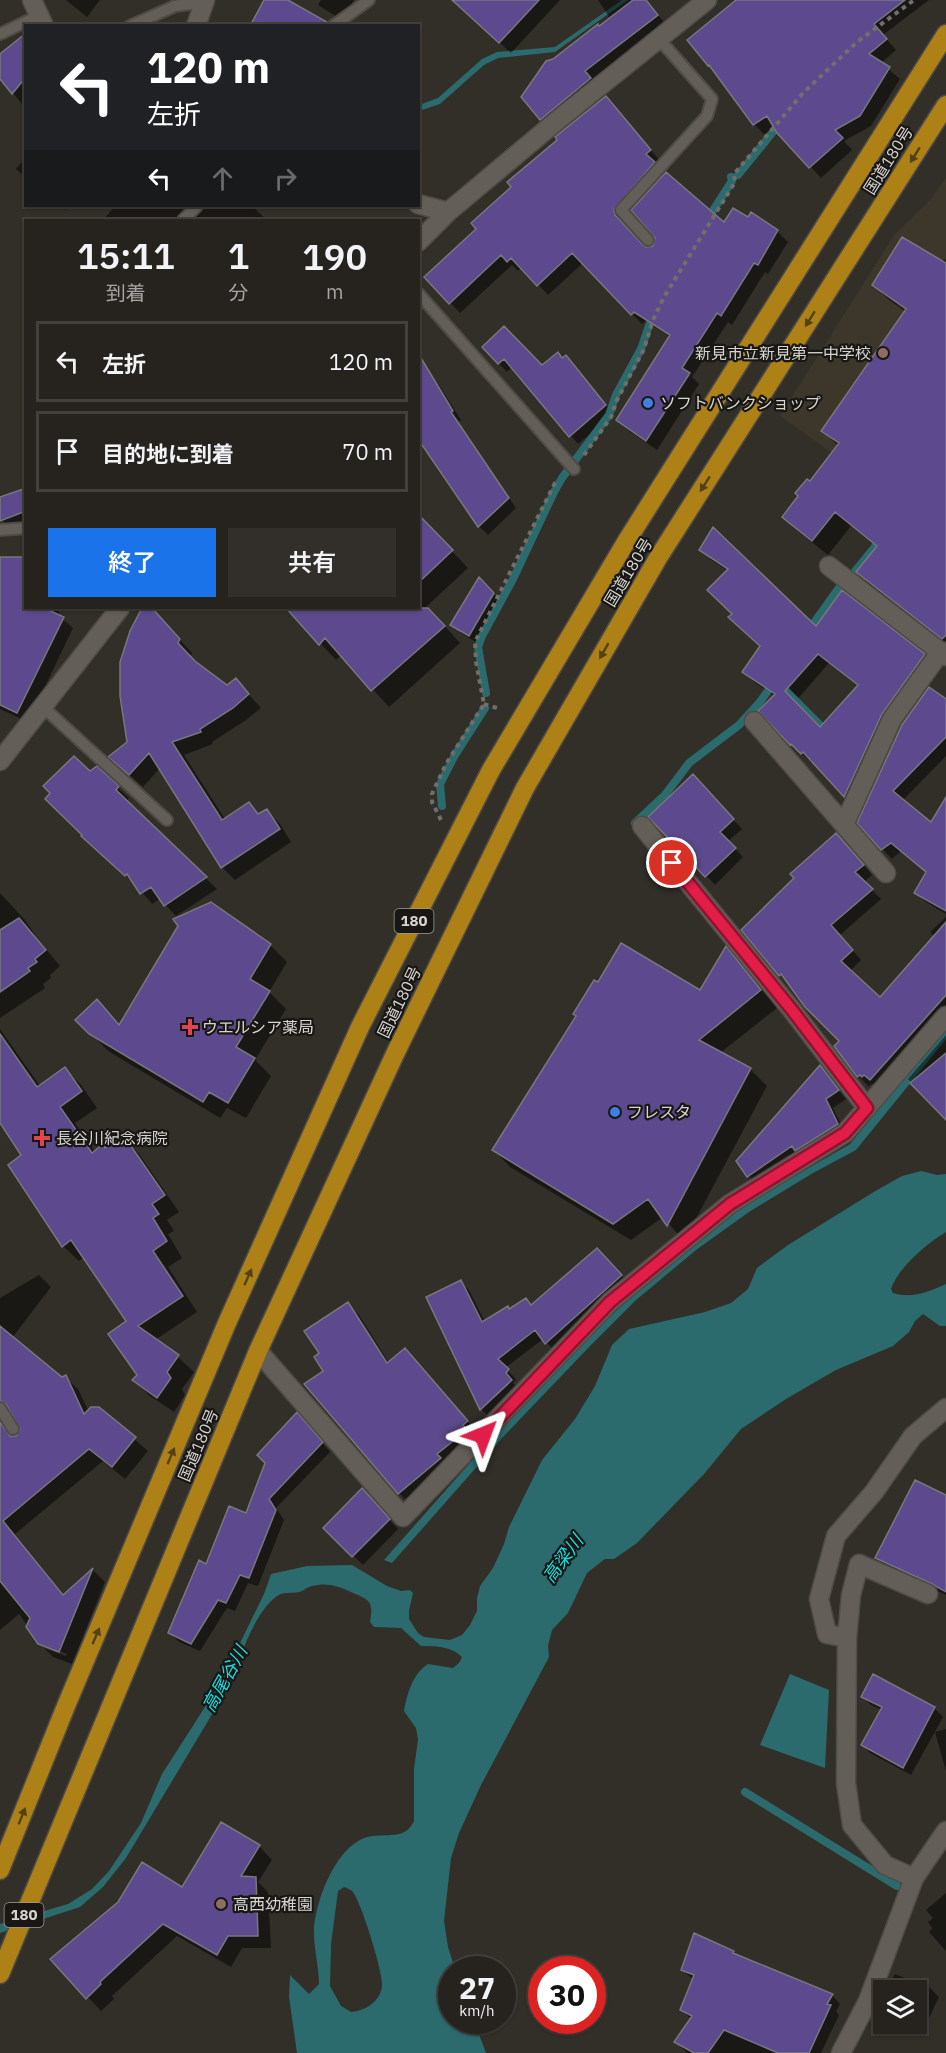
<!DOCTYPE html>
<html lang="ja">
<meta charset="utf-8">
<style>
body{margin:0;font-family:"IBM Plex Sans","Noto Sans JP",sans-serif;background:#322f2b;color:#f1f3f6;height:100vh;display:flex;flex-direction:column;font-size:22px;white-space:nowrap}
*{box-sizing:border-box;margin:0}
p{font-size:20px;color:#a4a4a4}
.icon{flex:none;width:33px;height:33px;fill:none;stroke:currentColor;stroke-width:2;stroke-linecap:round;stroke-linejoin:round}
.map{position:relative;flex:1;overflow:hidden}
.details{position:absolute;left:24px;top:219px;width:396px;height:390px;display:flex;flex-direction:column;background:#26221e;border-radius:0px;box-shadow:0 2px 4px #0004,0 0 0 2px #423f3c}
.details>*{flex:none}
.guide{position:absolute;left:24px;top:24px;width:396px;height:183px;border-radius:0px;box-shadow:0 2px 4px #0004,0 0 0 2px #423f3c;background:#202124;color:#fff;overflow:hidden}
.buttons{position:absolute;left:873px;top:1980px;display:grid;gap:12px}
.buttons a{display:grid;place-items:center;width:54px;height:54px;border-radius:0px;background:#26221e;box-shadow:0 2px 4px #0004,0 0 0 2px #423f3c;font-size:30px}
.speed{position:absolute;left:438px;top:1956px;display:flex;gap:12px;font-size:30px;font-weight:700;text-align:center}
.speed>*{display:grid;place-content:center;width:78px;height:78px;border-radius:50%;background:#26221e;box-shadow:0 2px 4px #0004,0 0 0 2px #423f3c;line-height:1}
.speed small{font-size:15px;font-weight:400}
.speed .limit{border:9px solid #d22;background:#fff;color:#111}
.pin{position:absolute;display:grid;place-items:center;width:51px;height:51px;color:#fff;margin:-26px;border:3px solid #fff;border-radius:50%;box-shadow:0 2px 6px #0007}
.me{position:absolute;width:66px;margin:-33px;rotate:44deg;stroke-linejoin:round;filter:drop-shadow(0 0 4px #0008)}
.turn{display:flex;align-items:center;gap:21px;height:126px;padding:0 24px;font-size:27px}
.turn .icon{width:78px;height:78px;stroke-width:2.5}
.turn b{display:block;font-size:42px;line-height:51px}
.lanes{display:flex;align-items:center;height:57px;padding:0 24px;background:#0003;justify-content:center;gap:30px;direction:ltr}
.lanes .off{opacity:.35}
.eta{display:flex;justify-content:space-evenly;align-items:center;height:102px;text-align:center}
.eta b{font-size:36px;font-weight:600;line-height:42px}
.action{display:flex;gap:12px;margin-top:auto;padding:12px 24px}
.action a{flex:1;height:69px;border-radius:0px;background:#1a73e8;color:#fff;font-size:24px;font-weight:600;line-height:69px;text-align:center}
.action a+a{background:#322f2b;color:#f1f3f6}
ul{padding:0;list-style:none}
li{display:flex;align-items:center;gap:18px;height:81px;margin:0 12px 9px;padding:0 12px;border:3px solid #423f3c;border-radius:0px}
li div{flex:1}
li b{display:block;font-size:22px}
li em{font-style:normal}
.map>svg:first-child{display:block}
</style>
<div class="map">
<svg width="946" height="2053" viewBox="0 0 946 2053">
<rect width="100%" height="100%" fill="#322e28"/>
<!-- built -->
<path fill="#3d362a" d="M946 178V533L780 416 894 235 930 200Z"/>
<!-- water -->
<path fill="#2b6b6e" fill-rule="evenodd" d="M622 0H628L555 52 498 58 484 65 440 104 419 111V105L438 98 482 59 497 52 555 47Z
M946 1026V1039L856 1150 813 1173 749 1212 696 1250 636 1300 591 1345 504 1436 392 1563 384 1560 491 1439 587 1337 691 1244 748 1203 850 1144Z
M921 1171 937 1175 946 1174V1232C927 1243 898 1268 891 1289L893 1293C912 1299 928 1292 946 1284V1326H940L923 1314 915 1321 909 1332 893 1346 836 1370 786 1399 741 1429 704 1474 637 1543 614 1559H605L587 1573 568 1613 552 1630 548 1646 549 1657 481 1785 459 1833 451 1858 444 1921 448 1947 455 1969 452 1970V2020L474 2021 486 2053H297L289 1997 290 1975 309 1994 319 1984C319 1967 314 1950 314 1933 314 1902 338 1839 373 1836 389 1834 406 1839 414 1821V1769L418 1739 416 1728 404 1711C407 1694 413 1673 428 1664L453 1668 459 1663 462 1657C451 1646 436 1646 421 1646L401 1628 374 1627 370 1622C374 1600 369 1600 351 1592 338 1586 327 1582 312 1586 307 1587 304 1591 299 1592 292 1594 284 1591 277 1596 250 1616 239 1667 223 1696L126 1858 103 1887 80 1907 0 1933V1924L68 1904 92 1889 109 1871 141 1823 162 1774 221 1682 264 1594 271 1574 307 1566 352 1565 387 1586 401 1591 410 1590 413 1593 409 1611V1619L418 1633 424 1637 450 1640 462 1635 470 1625 477 1611V1598L480 1586 493 1568 504 1544 509 1527 542 1460 575 1419 595 1386 612 1345 629 1329 705 1312 731 1303 748 1289 757 1268 788 1245 877 1190 902 1176ZM344 1887C345 1887 351 1890 352 1891 360 1898 383 1972 382 1984 382 2001 365 2011 351 2012L341 2006 330 1986 331 1944 338 1891Z
M790 1674 829 1690 825 1768 760 1745Z"/>
<!-- shadow -->
<path fill="#0007" fill-rule="evenodd" d="M66 0H100L87 17Z
M321 0H354L345 15 340 19 318 5Z
M453 0H560L511 53Z
M598 0H646L668 27 552 130 523 97 554 61 609 17Z
M738 0H929L883 35 896 50 881 63 900 79 871 126 844 141 852 150 821 178 776 128 765 135 754 124 719 76 689 40Z
M26 43V109L0 77V56Z
M616 108 660 161 656 165 725 224 749 220 751 214 777 231 788 242 768 274 765 272 732 325 728 322 692 377 699 384 657 450 628 430 617 420 671 337 645 321 642 324 583 263 548 295 522 267 518 271 512 265 460 313 426 277ZM632 209 657 237 655 246 645 248 625 227 623 219Z
M26 157V178L16 169Z
M60 206H70L66 210Z
M115 206H252L267 220H103Z
M944 259 946 261V644L873 588 858 572 878 547 851 526 828 555 799 532 784 516 838 446 823 431 906 312 889 300 873 285 941 262Z
M484 347 542 367 563 359 574 365 614 414 578 444 512 367 507 372Z
M431 376 439 385 461 420 458 422 516 508 488 535 479 526 430 456Z
M26 489V522L10 528 2 520 0 515V499Z
M418 516 468 568 427 606 460 643 389 707 341 655 336 660 288 608H418Z
M701 549 816 628 924 655 934 665 892 724 855 806 813 761 812 763 791 744 775 696 754 682 744 672 762 646 733 614 728 571 711 560ZM829 663 859 687 820 729 794 703Z
M0 558 26 608H59V616L73 628 28 722 0 709Z
M479 579 502 603 479 644 461 633 452 624Z
M144 608H150L158 616 192 653 190 657 227 687 236 680 261 708 246 720 212 742 213 744 184 755 225 819 249 804 260 815 267 811 280 824 291 842 235 880 222 867 160 768 143 787 123 769 129 743 131 632Z
M946 701V756L902 801 932 825 946 800V914L926 902 916 893 927 873 901 851 892 859 859 823Z
M96 768 129 798 126 802 217 889 176 916 160 899 152 904 136 885 94 847 90 773Z
M701 785 742 829 728 841 743 857 715 885 650 817Z
M846 844 872 875 864 882 881 899 840 935 861 960 850 971 880 999 935 937 930 932 946 917V1019L881 1089 875 1083 868 1086 859 1076 836 1046 841 1041 780 975Z
M0 893 25 920 38 939 60 966 50 975 51 978 43 984 45 988 0 1018Z
M270 945 287 962 269 992 286 1009 255 1060 271 1076 246 1118 227 1108 220 1118 108 1051 78 1020 97 1001 120 1026Z
M726 949 742 965 777 1008 720 1053 750 1069 767 1086 684 1241 663 1217 631 1240 510 1167 494 1150 599 984 701 992Z
M0 1029 40 1086 65 1069 81 1085 97 1108 75 1123 95 1152 106 1149 124 1138 139 1154 179 1212 167 1220 174 1231 168 1234 182 1258 168 1267 197 1312 155 1340 178 1357 194 1372 182 1389 185 1395 174 1412 150 1396 134 1380 139 1375 128 1321 84 1257 79 1261 63 1246 24 1155 0 1121Z
M946 1035V1118L908 1079Z
M820 1067 846 1099 833 1108 845 1133 756 1185 738 1161Z
M606 1259 630 1285 555 1351 543 1339 505 1368 516 1379 513 1383 519 1389 489 1417 481 1409 428 1298 460 1282 469 1290 485 1322 526 1300 533 1306Z
M39 1275 51 1287 12 1338 62 1379 65 1377 78 1389 89 1412 99 1409 148 1451 125 1479 103 1461 15 1534 65 1596 93 1570 105 1582 72 1664 53 1657 44 1648 66 1656 67 1654 43 1644V1647L19 1614 0 1630V1298ZM12 1413 22 1429 18 1436 13 1437 6 1426V1417Z
M348 1304 359 1315 389 1363 405 1350 477 1432 410 1504 399 1493 325 1372 321 1354Z
M305 1423 330 1452 276 1508 284 1520 258 1586 248 1583 235 1611 227 1608 200 1651 179 1642 170 1633 207 1566 247 1515Z
M946 1497V1595L887 1568 876 1557Z
M371 1499 398 1529 363 1565 325 1528Z
M874 1676 935 1709 943 1717 911 1775 870 1753 863 1745 882 1710 871 1705 863 1697Z
M946 1729V1771L935 1732Z
M259 1846 272 1860 258 1882 268 1892 271 1948H242L231 1967 177 1936 112 1996 114 1999 101 2011 52 1959Z
M946 1893V1951L929 1932 932 1928 928 1922 933 1918 926 1910Z
M733 1952 737 1956 832 1995 840 2004 836 2011 839 2015 821 2053H687L676 2042 691 2019 682 2010 694 1980 682 1970Z
M895 1974 930 1988 939 1997 928 2020 916 2019V1990H889L888 1986Z"/>
<g fill="none" stroke-linecap="round" stroke-linejoin="round">
<!-- stream -->
<path stroke="#2b6b6e" stroke-width="8" d="M738 175 781 122
M707 220 732 181 731 177
M852 575 882 538
M808 631 838 589
M778 683 828 733
M486 693 478 647 482 636 513 579 554 492 562 478 609 415 616 395 641 349 653 314
M442 806 440 784 455 755 485 708
M635 823 665 795 689 763 739 725 760 702 774 682
M745 1792 897 1886"/>
</g>
<!-- building -->
<path fill="#5d4a8e" stroke="#78767e" stroke-width="1.5" fill-rule="evenodd" d="M264 0H288L327 22 326 26H250Z
M452 0H539L499 43Z
M633 0H646L658 15 585 71 591 78 540 120 521 97 546 61 553 59 598 24 599 26Z
M736 0H905L874 24 887 39 869 54 890 67 860 116 835 130 843 138 809 168 777 133 767 116 753 125 709 65 708 66 687 40Z
M26 33V77L12 94 0 79V54Z
M606 96 651 150 646 154 655 162 614 209 615 215 643 245 646 247 653 246 655 238 631 210 666 172 724 222 733 208 748 217 751 212 778 230 758 265 754 263 721 316 717 313 682 368 690 373 646 441 616 420 670 335 634 312 631 315 572 253 537 286 511 258 507 262 501 255 449 304 424 277 476 229 471 223 511 187 507 182 557 140 555 137Z
M902 237 946 263V635L942 639 856 572 877 546 835 512 812 541 782 517 798 496 795 493 807 479 810 481 839 443 821 431 906 309 872 285Z
M504 326 542 365 558 352 562 358 566 355 606 405 569 437 504 359 498 364 482 347Z
M418 353 453 411 451 412 509 498 478 527 418 439Z
M26 488V511L0 521V497Z
M418 514 453 550 418 583Z
M713 527 816 626 842 590 925 654 882 714 844 797 803 752 801 754 791 744 790 745 758 711 775 694 742 672 760 646 728 617 732 614 707 590 728 569 699 550ZM818 654 858 685 820 727 785 691Z
M0 557H26V608H44L64 617 17 713 0 705Z
M479 577 494 593 469 636 450 625Z
M142 608H152L180 639 178 643 195 661 227 685 236 678 249 694 233 708 200 729 201 732 172 742 222 820 249 802 258 814 267 809 280 829 221 868 149 753 129 775 108 757 127 742 120 696V662L130 631Z
M286 608H428L445 626 371 691 325 638 319 645Z
M929 687 946 699V737L893 791 931 822 946 797V911L914 893 926 872 891 843 881 850 857 823 902 725Z
M74 756 90 771 97 766 119 786 116 790 207 877 164 906 151 887 140 894 127 874 125 876 81 836 82 835 45 799 50 793 43 786Z
M693 774 734 819 720 832 736 848 705 877 648 817Z
M836 833 864 865 855 872 873 889 831 925 853 950 841 961 880 997 946 922V995L870 1080 864 1075 862 1077 860 1075 857 1077 834 1046 839 1041 805 1007 781 974 779 976 741 930 794 878 790 874Z
M211 902 271 944 250 979 270 991 236 1047 255 1058 228 1103 209 1092 203 1102 89 1034 75 1020 97 999 119 1025 178 926 173 919Z
M19 918 46 950 35 959 37 962 28 968 30 971 0 992V930Z
M621 943 700 990 726 946 761 990 699 1040 751 1068 667 1226 648 1199 613 1224 492 1150 576 1016 573 1014 594 980 598 982Z
M0 1034 37 1087 65 1067 82 1091 60 1107 92 1153 103 1144 105 1148 124 1136 165 1195 152 1204 159 1214 153 1218 167 1241 153 1251 183 1296 138 1326 179 1355 167 1372 171 1378 157 1398 132 1380 137 1375 108 1334 126 1321 71 1240 62 1247 8 1165 21 1155 0 1123Z
M946 1053V1120L910 1083Z
M820 1065 839 1090 826 1099 838 1124 795 1151 792 1146 747 1177 736 1161Z
M597 1248 622 1275 545 1344 535 1330 498 1359 509 1369 506 1373 512 1380 480 1410 426 1297 461 1280 482 1322 508 1306 509 1309 526 1298 531 1305Z
M348 1302 387 1363 405 1348 468 1421 463 1425 467 1430 437 1454 441 1458 398 1494 304 1384 323 1371 314 1357 319 1353 304 1331Z
M0 1326 62 1377 66 1375 84 1414 91 1407H99L136 1437 112 1467 89 1449 3 1521 63 1595 93 1568 59 1652 38 1644 26 1627 30 1618 0 1581V1422L10 1436H16L20 1429 6 1404 0 1401Z
M297 1412 323 1442 269 1499 276 1510 249 1578 240 1575 226 1603 218 1600 191 1644 168 1633 199 1560 206 1564 229 1506 246 1513 265 1463 257 1455Z
M915 1480 946 1495V1592L932 1584 875 1558Z
M362 1488 390 1519 352 1557 323 1528Z
M873 1674 935 1707 903 1768 861 1745 882 1707 861 1697Z
M221 1822 260 1845 241 1876 256 1877 258 1936H228L217 1955 163 1924 100 1982 101 1984 86 1999 50 1959 118 1902 142 1862 182 1887Z
M694 1933 734 1951 733 1953 833 1994 827 2004 831 2005 809 2053H778L724 2030 708 2053H694L674 2042 692 2016 680 2010 694 1975 681 1970Z"/>
<g fill="none" stroke-linecap="round" stroke-linejoin="round">
<defs>
<path id="lane" d="M130 26 175 6 204 2
M333 26 369 0
M0 34 40 15
M183 220 197 206
M648 240 621 210 707 116 712 99 659 39
M418 293 574 469
M0 530 26 528
M43 707 167 820
M0 1408 13 1429"/>
<path id="street" d="M32 0 44 26
M196 26 205 0
M418 204 448 212
M418 242 448 212 559 119 707 0
M829 566 946 656
M754 721 886 873
M0 761 120 608
M844 825 892 719 941 651
M642 826 792 1010 867 1108
M258 1351 403 1517 610 1302 730 1204 845 1133 946 1016
M847 1638 827 1634 819 1599 836 1536 874 1492 913 1436 946 1408
M914 1878 885 1865 852 1825 846 1783 847 1638 851 1595 859 1564 928 1594
M841 2053 868 2001 914 1878 946 1831"/>
<path id="highway" d="M0 1870 66 1706 227 1323 360 1027 491 770 626 542 946 34
M0 1974 258 1351 395 1054 525 788 658 558 946 105"/>
</defs>
<!-- lane casing -->
<use href="#lane" stroke="#4f4b46" stroke-width="14"/>
<!-- street casing -->
<use href="#street" stroke="#4f4b46" stroke-width="21"/>
<!-- highway casing -->
<use href="#highway" stroke="#4f4b46" stroke-width="21"/>
<!-- path -->
<path stroke="#726f69" stroke-width="4" stroke-dasharray="4.5 4.5" stroke-linecap="butt" d="M584 455 611 417 617 400 644 349 653 320 664 297 735 182 734 174 804 92 857 42 914 0
M484 704 500 709
M441 820 432 802V794L446 764 484 704 476 662 475 642 555 483 558 480"/>
<!-- lane -->
<use href="#lane" stroke="#635e57" stroke-width="10"/>
<!-- street -->
<use href="#street" stroke="#635e57" stroke-width="18"/>
<!-- highway -->
<use href="#highway" stroke="#ad8116" stroke-width="18"/>
</g>
<!-- one-way arrows -->
<defs><path id="oneway-solid" d="M-6-.8H1V-3.2L6.5 0L1 3.2V.8H-6Z" transform="scale(1.5)"/></defs>
<g fill="#544115">
<use href="#oneway-solid" transform="translate(915 155) rotate(122)"/>
<use href="#oneway-solid" transform="translate(810 319) rotate(122)"/>
<use href="#oneway-solid" transform="translate(705 484) rotate(122)"/>
<use href="#oneway-solid" transform="translate(604 651) rotate(120)"/>
<use href="#oneway-solid" transform="translate(248 1277) rotate(-66)"/>
<use href="#oneway-solid" transform="translate(171 1456) rotate(-67)"/>
<use href="#oneway-solid" transform="translate(96 1636) rotate(-67)"/>
<use href="#oneway-solid" transform="translate(22 1816) rotate(-68)"/>
</g>
<g fill="none" stroke-linecap="round" stroke-linejoin="round">
<defs>
<path id="route" d="M483 1435 610 1302 730 1204 845 1133 867 1108 792 1010 672 863"/>
</defs>
<!-- route casing -->
<use href="#route" stroke="#92132f" stroke-width="15"/>
<!-- route -->
<use href="#route" stroke="#e11d48" stroke-width="10"/>
</g>
<!-- markers -->
<g fill="#8d6e63" stroke="#181714" stroke-width="2">
<circle cx="883" cy="353" r="6"/>
<circle cx="221" cy="1904" r="6"/>
</g>
<g fill="#3f7fe0" stroke="#181714" stroke-width="2">
<circle cx="648" cy="403" r="6"/>
<circle cx="615" cy="1112" r="6"/>
</g>
<g fill="#e0444e" stroke="#181714" stroke-width="2">
<path d="M187 1018h6v6h6v6h-6v6h-6v-6h-6v-6h6z"/>
<path d="M39 1129h6v6h6v6h-6v6h-6v-6h-6v-6h6z"/>
</g>
<g text-anchor="middle" stroke-width="4.5" stroke-linejoin="round" paint-order="stroke">
<!-- shield labels -->
<g fill="#181714" stroke="#9e9b98" stroke-width="1.5">
<rect x="394.5" y="909" width="39" height="24" rx="4.5"/>
<rect x="4.5" y="1903" width="39" height="24" rx="4.5"/>
</g>
<g font-size="15" font-weight="bold" fill="#d7d4d0">
<text x="414" y="926">180</text>
<text x="24" y="1920">180</text>
</g>
<!-- street labels -->
<g font-size="16" fill="#d7d4d0" stroke="#181714">
<text transform="translate(888 160) rotate(-58)" y="6">国道180号</text>
<text transform="translate(628 572) rotate(-59)" y="6">国道180号</text>
<text transform="translate(399 1002) rotate(-64)" y="6">国道180号</text>
<text transform="translate(198 1445) rotate(-67)" y="6">国道180号</text>
</g>
<!-- poi labels -->
<g font-size="16" fill="#d7d4d0" stroke="#181714" text-anchor="start">
<text x="871" y="359" text-anchor="end">新見市立新見第一中学校</text>
<text x="660" y="409">ソフトバンクショップ</text>
<text x="202" y="1033">ウエルシア薬局</text>
<text x="627" y="1118">フレスタ</text>
<text x="56" y="1144">長谷川紀念病院</text>
<text x="233" y="1910">高西幼稚園</text>
</g>
<!-- water labels -->
<g font-size="18" font-style="italic" fill="#10dfe6" stroke="#181714">
<text transform="translate(563 1559) rotate(-54)" y="6">高梁川</text>
<text transform="translate(225 1679) rotate(-61)" y="6">高尾谷川</text>
</g>
</g>
</svg>
<div class="buttons">
<a><svg class="icon" aria-label="layers" viewBox="0 0 24 24"><path d="M12 4l9 5-9 5-9-5zM3 14l9 5 9-5"/></svg></a>
</div>
<div class="speed"><div>27<small>km/h</small></div><div class="limit">30</div></div>
<div class="pin" style="left:672px;top:863px;background:#d93025"><svg class="icon" aria-label="arrive" viewBox="0 0 24 24"><path d="M6 21V4h12l-3 4 3 4H6"/></svg></div>
<svg class="me" style="left:483px;top:1435px" viewBox="-20 -20 40 40"><path d="M0-17L14 15 0 8-14 15z" fill="#e11d48" stroke="#fff" stroke-width="4"/></svg>
<div class="guide">
<div class="turn"><svg class="icon" aria-label="left" viewBox="0 0 24 24"><path d="M17 20v-9H6M10 6l-5 5 5 5"/></svg><div><b>120 m</b>左折</div></div>
<div class="lanes"><svg class="icon" aria-label="left" viewBox="0 0 24 24"><path d="M17 20v-9H6M10 6l-5 5 5 5"/></svg><svg class="icon off" aria-label="ahead" viewBox="0 0 24 24"><path d="M12 20V5M6 11l6-6 6 6"/></svg><svg class="icon off" aria-label="right" viewBox="0 0 24 24"><path d="M7 20v-9h11M14 6l5 5-5 5"/></svg></div>
</div>
<section class="details">
<div class="eta">
<div><b>15:11</b><p>到着</p></div>
<div><b>1</b><p>分</p></div>
<div><b>190</b><p>m</p></div>
</div>
<ul>
<li><svg class="icon" aria-label="left" viewBox="0 0 24 24"><path d="M17 20v-9H6M10 6l-5 5 5 5"/></svg><div><b>左折</b></div><em>120 m</em></li>
<li><svg class="icon" aria-label="arrive" viewBox="0 0 24 24"><path d="M6 21V4h12l-3 4 3 4H6"/></svg><div><b>目的地に到着</b></div><em>70 m</em></li>
</ul>
<div class="action"><a>終了</a><a>共有</a></div>
</section>
</div>
